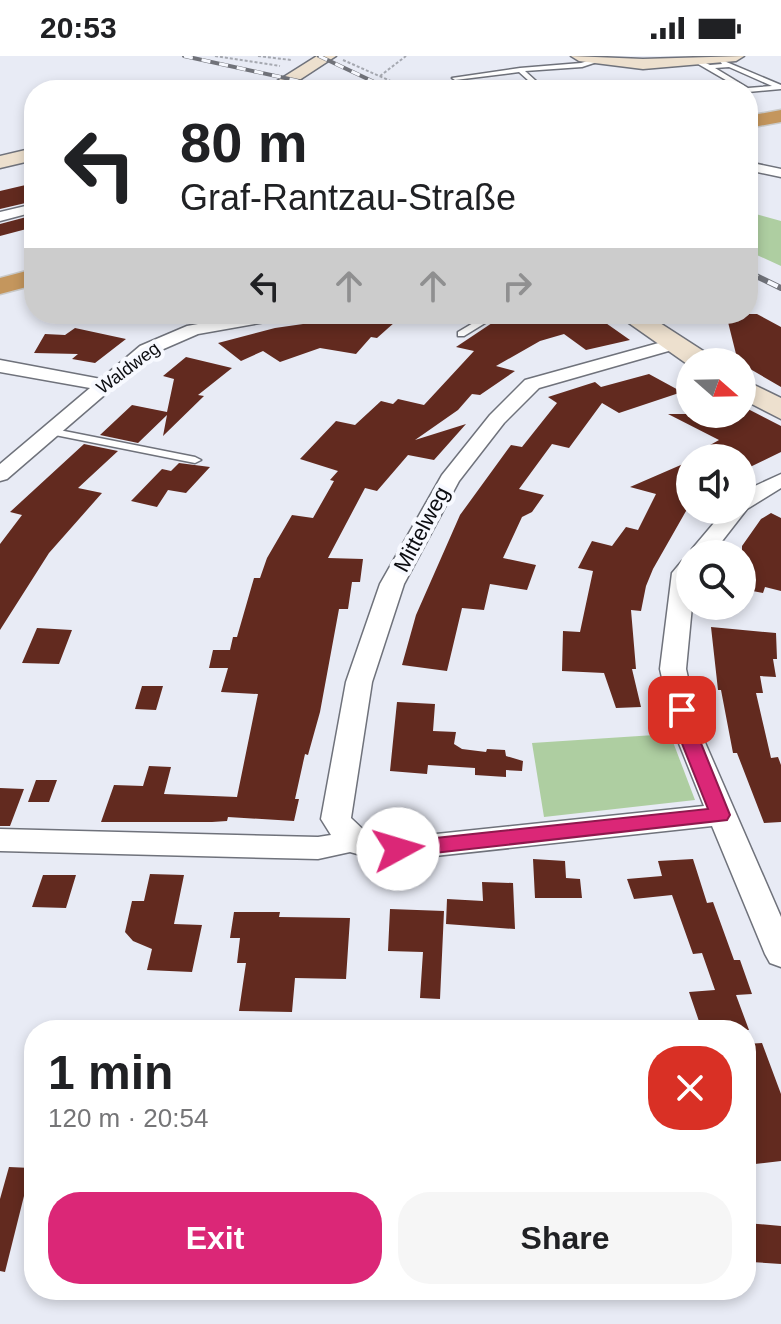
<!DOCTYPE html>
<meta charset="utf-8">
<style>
body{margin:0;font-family:Arial,sans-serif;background:#f6f6f6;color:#202124;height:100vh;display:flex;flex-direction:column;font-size:30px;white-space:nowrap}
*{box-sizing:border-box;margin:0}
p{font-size:26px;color:#757577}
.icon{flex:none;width:44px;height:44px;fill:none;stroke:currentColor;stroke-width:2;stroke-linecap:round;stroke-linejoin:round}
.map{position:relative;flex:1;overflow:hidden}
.panel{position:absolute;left:24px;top:964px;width:732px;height:280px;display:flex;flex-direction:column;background:#fff;border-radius:32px;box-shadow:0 4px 12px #0003}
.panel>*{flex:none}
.banner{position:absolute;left:24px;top:24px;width:734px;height:244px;border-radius:32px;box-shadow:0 4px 12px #0003;background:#fff;color:#202124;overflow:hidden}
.needle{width:52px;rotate:110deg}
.fabs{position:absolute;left:676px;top:292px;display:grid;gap:16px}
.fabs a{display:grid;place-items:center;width:80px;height:80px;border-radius:50%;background:#fff;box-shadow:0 4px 12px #0003;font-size:40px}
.pin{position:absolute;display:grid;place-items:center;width:68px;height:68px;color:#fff;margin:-34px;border-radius:16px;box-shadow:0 4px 12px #0006}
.me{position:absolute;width:88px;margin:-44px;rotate:84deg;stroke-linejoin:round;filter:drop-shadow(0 0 6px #0008)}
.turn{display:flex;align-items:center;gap:28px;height:168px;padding:0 24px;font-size:36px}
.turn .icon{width:104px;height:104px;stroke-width:2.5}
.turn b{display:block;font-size:56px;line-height:68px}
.lanes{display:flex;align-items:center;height:76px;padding:0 24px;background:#0003;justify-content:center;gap:40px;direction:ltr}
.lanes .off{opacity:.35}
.round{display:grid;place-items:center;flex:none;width:84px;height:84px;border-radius:32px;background:#f6f6f6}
.overview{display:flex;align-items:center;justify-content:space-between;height:136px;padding:0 24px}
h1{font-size:48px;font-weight:700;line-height:60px}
.button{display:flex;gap:16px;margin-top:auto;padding:16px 24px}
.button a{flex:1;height:92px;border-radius:32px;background:#db2777;color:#fff;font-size:32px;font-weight:700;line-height:92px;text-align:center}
.button a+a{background:#f6f6f6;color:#202124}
.status{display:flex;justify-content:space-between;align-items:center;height:56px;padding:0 40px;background:#fff;direction:ltr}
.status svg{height:22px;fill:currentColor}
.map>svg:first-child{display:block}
</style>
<div class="status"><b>20:53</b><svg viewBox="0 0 49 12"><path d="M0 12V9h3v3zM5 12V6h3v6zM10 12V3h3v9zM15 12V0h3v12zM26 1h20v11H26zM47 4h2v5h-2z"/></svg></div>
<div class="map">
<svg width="781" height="1268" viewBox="0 0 781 1268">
<rect width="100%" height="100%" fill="#e8ebf5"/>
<!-- green -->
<path fill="#aecea1" d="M748 156 781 165V210L748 195Z
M670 678 695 744 544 761 532 687Z"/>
<!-- building -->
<path fill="#622a1f" d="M34 127V145L0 153V135Z
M34 159V171L0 180V168Z
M373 258H404L377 282 371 281 356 298 320 292 280 306 263 295 241 305 218 287 275 272Z
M491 258H536V267L593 258 630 284 586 294 564 278 540 285 496 310 515 315 480 339 472 338 458 354 415 384 466 368 434 404 408 399 377 435 365 432 328 502 363 503 360 526H352L348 553H339L320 656 308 699 305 698 295 743H299L294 765 228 761 227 765 212 766H101L114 729 143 730 149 710 171 711 164 738 237 741 258 638 221 636 228 612H209L213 594H230L233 581H237L254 522H260L267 502 292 459 313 462 334 425 330 424 338 415 300 403 336 365 355 369 381 345 393 348 398 343 424 349 474 295 456 291 492 267Z
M726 258H757L781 271V331L738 306Z
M75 272 126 283 95 307 72 303 78 298 34 297 45 278 65 279Z
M186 301 232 312 198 339 204 340 163 380 167 359 138 387 100 379 132 349 167 356 174 323 163 320Z
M649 318 682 336 619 357 602 347 569 392 552 388 519 433 544 439 532 456 522 461 503 502 536 509 527 534 490 528 484 554 462 552 447 615 402 609 416 559 460 459 511 389 522 391 557 347 548 341 595 326 601 331Z
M748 353 781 370V396L748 412 742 409V402H687L719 384 668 358H742Z
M84 388 118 395 78 432 102 437 49 497 0 574V488L22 459 10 456Z
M690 405V448L653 513 646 530 641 555 631 554 636 613H632L641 651 616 652 604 617 562 615 563 575 580 576 593 515 578 512 592 485 612 490 626 471 638 474 656 438 630 431Z
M179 407 210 411 186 437 168 434 157 451 131 445 162 413 171 415Z
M771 457 781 462V535L765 531 763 537 742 533V490L761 463Z
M711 571 776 577 777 603H773L776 621 760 620 763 637H756L771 702 778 701 781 709V766L764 767 737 697H733L721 634H718Z
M37 572 72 574 59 608 22 607Z
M142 630H163L156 654 135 653Z
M397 646 435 648 433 675 456 676 454 688 462 693 486 696 487 693 505 694 506 700 523 705 522 715 506 714V721L475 719V712L428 709 427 718 390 715Z
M36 724H57L49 746H28Z
M0 732 24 733 10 770H0Z
M533 803 565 805 566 822 580 823 582 842H535Z
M693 803 707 847 713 846 734 904H740L752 938 736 939 749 974H702L689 936 715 934 702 897 693 898 672 839 634 843 627 823 662 820 658 805Z
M150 818 184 819 174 868 202 869 192 916 147 914 152 893 133 885 125 876 132 845H144Z
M43 819H76L66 852 32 851Z
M482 826 513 827 515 873 446 868 447 843 483 845Z
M390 853 444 855 440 943 420 942 423 896 388 895Z
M234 856H280L279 861 350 862 346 923 295 922 292 956 239 955 246 907H237L240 882H230Z
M762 987 781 1038V1105L746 1109V988Z
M9 1111 31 1112 5 1216 0 1215V1143Z
M746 1167 781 1170V1208L751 1206Z"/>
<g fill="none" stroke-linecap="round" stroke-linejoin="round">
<defs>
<path id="lane" d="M598 2 600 5 582 11 525 15 546 34H539L519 16 455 24 452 22 520 12 581 7Z
M695 2 710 9 722 8 720 5H724L781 29V33L748 36V34H743L693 5ZM729 11 772 30 748 32 715 12Z
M476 258H486L490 264 464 280H458V276L480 263Z
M49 372 195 401 201 404 195 407 45 377 44 375Z"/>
<path id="street" d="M748 106 781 113V121L748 114Z
M34 148V156L0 165V156Z
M253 258H291L282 263 198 278 152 298 7 423 0 425V408L90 332 0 316V304L101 323 140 290 187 270Z
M673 283 682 288 679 292 539 332 504 367 459 425 404 528 372 626 351 762 370 780 398 782 704 750 674 675 660 613 672 517 682 505 690 503 692 550 686 613 700 675 781 861V911L770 907 765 898 712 770 398 804 368 801 350 796 318 803 0 795V773L318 781 331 779 321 763 346 626 380 528 442 419 490 359 525 324Z
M781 418V432L747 453 712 498 690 500 692 493 725 454H742V436Z"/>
<path id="secondary" d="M317 0H336L284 34H263Z
M571 0 643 3 744 0 736 5 643 13 579 5Z
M34 92V104L0 112V100Z
M616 258H646L711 300 715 306H690V310Z
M742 323 781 342V363L742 343Z"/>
<path id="highway" d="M781 54V66L748 72V60Z
M34 213V229L0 238V222Z"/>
</defs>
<!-- lane casing -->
<use href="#lane" stroke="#6f727b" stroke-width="3"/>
<!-- street casing -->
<use href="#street" stroke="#6f727b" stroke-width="3"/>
<!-- secondary casing -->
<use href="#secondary" stroke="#6f727b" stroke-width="3"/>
<!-- highway casing -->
<use href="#highway" stroke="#c9caca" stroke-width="3"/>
<!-- path -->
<path stroke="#a5a8b0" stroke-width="2" stroke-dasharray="3 2" stroke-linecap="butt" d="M215 0 280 10
M258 0 291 4
M343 4 411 34
M380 20 406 0"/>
<!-- lane -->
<use href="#lane" fill="#fff" fill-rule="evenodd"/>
<!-- street -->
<use href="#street" fill="#fff" fill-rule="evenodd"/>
<!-- secondary -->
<use href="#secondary" fill="#ede0ce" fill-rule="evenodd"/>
<!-- highway -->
<use href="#highway" fill="#c4965d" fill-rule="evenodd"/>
<defs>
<path id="rail-far1" d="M184 0 340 34
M319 0 391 34"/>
<path id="rail" d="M748 216 781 232"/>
</defs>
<!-- rail-far1 casing -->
<use href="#rail-far1" stroke="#707279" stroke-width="4"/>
<!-- rail casing -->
<use href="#rail" stroke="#707279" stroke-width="6"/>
<!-- rail-far1 -->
<use href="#rail-far1" stroke="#f7f9ff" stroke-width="3" stroke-dasharray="9" stroke-linecap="butt"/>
<!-- rail -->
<use href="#rail" stroke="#f7f9ff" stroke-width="4" stroke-dasharray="11" stroke-linecap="butt"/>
</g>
<!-- route -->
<path fill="#db2777" stroke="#8e194d" stroke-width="2" d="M682 648 691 654 696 675 730 759 727 764 398 801 390 799 387 793 390 788 398 786 708 753 677 675 673 654Z"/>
<g text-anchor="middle" stroke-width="8" stroke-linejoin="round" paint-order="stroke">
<!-- far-street labels -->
<g font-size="18" fill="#0b0c10" stroke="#f7f9ff">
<text transform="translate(128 312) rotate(-37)" y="6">Waldweg</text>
</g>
<!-- street labels -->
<g font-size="22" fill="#0b0c10" stroke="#f7f9ff">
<text transform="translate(421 473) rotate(-62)" y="8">Mittelweg</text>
</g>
</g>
</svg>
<div class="fabs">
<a><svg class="needle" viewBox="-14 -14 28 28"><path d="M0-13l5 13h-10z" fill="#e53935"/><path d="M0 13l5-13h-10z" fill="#757577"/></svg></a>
<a><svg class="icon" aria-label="sound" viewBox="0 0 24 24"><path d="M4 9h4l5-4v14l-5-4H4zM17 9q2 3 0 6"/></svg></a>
<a><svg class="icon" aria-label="search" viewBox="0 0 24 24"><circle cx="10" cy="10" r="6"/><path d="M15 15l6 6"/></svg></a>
</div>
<div class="pin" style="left:682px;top:654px;background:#d93025"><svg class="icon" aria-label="arrive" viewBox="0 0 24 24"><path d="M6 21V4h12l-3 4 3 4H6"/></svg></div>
<svg class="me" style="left:398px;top:793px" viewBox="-20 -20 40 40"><circle r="19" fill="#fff"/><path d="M0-13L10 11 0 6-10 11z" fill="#db2777"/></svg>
<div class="banner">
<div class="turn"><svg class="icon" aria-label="left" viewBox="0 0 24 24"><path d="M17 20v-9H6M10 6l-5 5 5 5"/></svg><div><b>80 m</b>Graf-Rantzau-Straße</div></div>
<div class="lanes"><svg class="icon" aria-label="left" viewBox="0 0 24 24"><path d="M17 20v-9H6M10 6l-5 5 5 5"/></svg><svg class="icon off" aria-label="ahead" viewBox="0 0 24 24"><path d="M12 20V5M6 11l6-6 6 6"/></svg><svg class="icon off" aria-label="ahead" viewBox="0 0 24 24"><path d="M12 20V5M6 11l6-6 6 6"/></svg><svg class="icon off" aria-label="right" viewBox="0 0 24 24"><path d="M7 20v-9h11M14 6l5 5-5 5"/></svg></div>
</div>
<section class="panel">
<div class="overview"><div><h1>1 min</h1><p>120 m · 20:54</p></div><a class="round" style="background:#d93025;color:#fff"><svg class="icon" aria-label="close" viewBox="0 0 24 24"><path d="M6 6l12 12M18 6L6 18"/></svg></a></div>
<div class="button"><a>Exit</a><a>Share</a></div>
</section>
</div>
